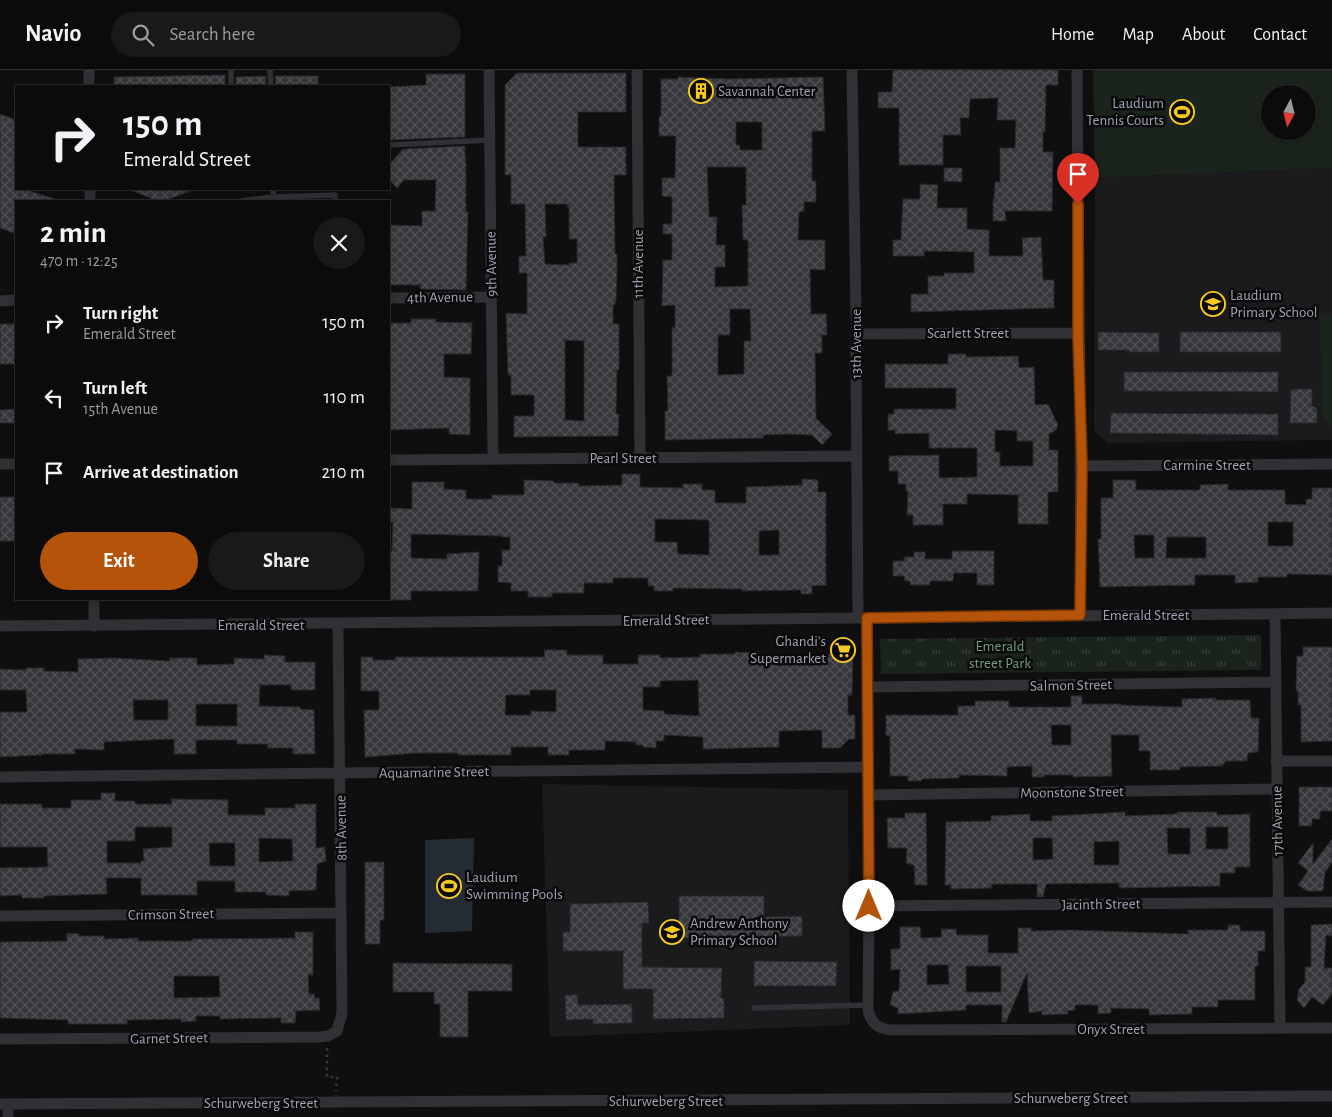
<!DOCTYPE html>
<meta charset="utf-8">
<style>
body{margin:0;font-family:"Alegreya Sans",sans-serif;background:#19191a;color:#f1f3f6;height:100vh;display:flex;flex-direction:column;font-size:19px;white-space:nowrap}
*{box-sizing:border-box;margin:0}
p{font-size:16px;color:#9a9b9d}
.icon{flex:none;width:28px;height:28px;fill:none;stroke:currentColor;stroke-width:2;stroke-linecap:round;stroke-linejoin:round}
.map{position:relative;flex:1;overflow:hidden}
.drawer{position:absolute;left:15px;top:130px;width:375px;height:400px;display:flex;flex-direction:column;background:#0b0b0c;border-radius:0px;box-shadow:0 2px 8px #0003,0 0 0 1px #2b2b2d}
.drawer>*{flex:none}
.guide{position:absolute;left:15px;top:15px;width:375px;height:105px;border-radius:0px;box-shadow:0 2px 8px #0003,0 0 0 1px #2b2b2d;background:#0b0b0c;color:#f1f3f6;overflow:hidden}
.needle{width:32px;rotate:187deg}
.fabs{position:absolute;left:1261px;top:15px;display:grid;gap:10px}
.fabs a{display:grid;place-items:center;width:55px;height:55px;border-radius:50%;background:#0b0b0c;box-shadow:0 2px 8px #0003,0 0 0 1px #2b2b2d;font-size:25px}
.pin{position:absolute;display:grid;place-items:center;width:42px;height:42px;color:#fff;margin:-51px -21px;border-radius:50% 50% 50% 0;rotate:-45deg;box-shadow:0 0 5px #0007}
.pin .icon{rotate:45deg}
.me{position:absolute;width:55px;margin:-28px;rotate:0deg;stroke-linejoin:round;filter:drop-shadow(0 0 4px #0008)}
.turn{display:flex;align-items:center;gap:18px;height:105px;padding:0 25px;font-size:22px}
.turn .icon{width:65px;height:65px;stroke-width:2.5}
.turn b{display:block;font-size:35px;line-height:42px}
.round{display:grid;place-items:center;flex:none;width:52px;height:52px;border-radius:26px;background:#19191a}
.overview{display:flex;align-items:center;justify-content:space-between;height:85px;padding:0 25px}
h1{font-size:30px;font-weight:600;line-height:38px}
.button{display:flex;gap:10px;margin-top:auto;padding:10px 25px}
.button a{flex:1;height:58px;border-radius:30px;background:#b45309;color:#fff;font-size:20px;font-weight:600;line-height:58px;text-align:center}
.button a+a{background:#19191a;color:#f1f3f6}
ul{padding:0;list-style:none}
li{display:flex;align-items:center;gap:15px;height:75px;padding:0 25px}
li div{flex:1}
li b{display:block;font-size:19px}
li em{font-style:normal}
header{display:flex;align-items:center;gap:30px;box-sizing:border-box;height:70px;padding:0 25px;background:#0b0b0c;border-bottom:1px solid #2b2b2d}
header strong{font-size:24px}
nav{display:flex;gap:28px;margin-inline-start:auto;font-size:18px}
.search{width:350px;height:45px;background:#19191a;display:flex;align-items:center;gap:12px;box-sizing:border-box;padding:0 18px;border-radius:28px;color:#9a9b9d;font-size:19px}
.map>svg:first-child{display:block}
</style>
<header>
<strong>Navio</strong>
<div class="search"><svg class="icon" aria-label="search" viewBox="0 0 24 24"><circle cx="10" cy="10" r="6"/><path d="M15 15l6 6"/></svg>Search here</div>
<nav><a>Home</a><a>Map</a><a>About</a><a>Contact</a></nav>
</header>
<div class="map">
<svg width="1332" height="1047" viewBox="0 0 1332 1047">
<defs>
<pattern id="grass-tufts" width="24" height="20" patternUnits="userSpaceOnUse" patternTransform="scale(1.25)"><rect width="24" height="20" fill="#1b231d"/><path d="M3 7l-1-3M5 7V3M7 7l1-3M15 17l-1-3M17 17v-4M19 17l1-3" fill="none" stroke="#39403b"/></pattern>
<pattern id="building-cross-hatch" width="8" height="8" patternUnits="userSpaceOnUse" patternTransform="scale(1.25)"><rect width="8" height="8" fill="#36373b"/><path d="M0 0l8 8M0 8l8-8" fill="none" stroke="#505155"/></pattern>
</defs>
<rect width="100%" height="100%" fill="#0f0f10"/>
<!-- built -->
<path fill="#1b1b1d" d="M1332 98V370L1107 373 1094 360 1095 108Z
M542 714 848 720 850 955 550 967Z"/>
<!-- grass -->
<path fill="url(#grass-tufts)" d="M1261 565V600L881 604 880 569Z"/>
<!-- garden -->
<path fill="#1b231d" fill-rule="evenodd" d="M1093 0H1332V98L1095 108ZM1270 24H1308V61H1270Z
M1320 245H1332V358L1322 344Z"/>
<!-- water -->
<path fill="#252b34" d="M474 768 472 861 425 863V770Z"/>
<!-- building -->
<path fill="url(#building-cross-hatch)" stroke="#29292c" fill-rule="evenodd" d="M893 0H1058V15H1046L1045 62H1043V82H1053L1052 141H1005L1006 151H993V129H994L995 112H1000V78H1015L1016 50H997L998 28 970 29 969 48H960L961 65H943V95H899V38H878V22H892Z
M517 3H626V42H578V77H626V105H614L615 184H617V198L616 232 613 236V254H619V300H617L616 344H619L618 366 514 367V346H534V325H511V305H508L506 243 527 244V203H519V186H526L525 134H511V105H505V15ZM545 134H567V137H569V169H577V193H569V195L545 194 543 167H546ZM565 270 584 271V351L565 350Z
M426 4H465V67L389 70V17L426 15Z
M225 5V16H114V7Z
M266 6V16H236V7Z
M275 6H318V16H276Z
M678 7 731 9 823 7 825 61H812V111H816V132H804V141L799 142 798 170H825V200L810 199 811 244H826L827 265H822V283H815L816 348 832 364 822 375 812 365 789 364 764 365 763 368 665 370V341H668L667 306H672V257L675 258V235L662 236 663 190H672V164H663V154H672V127L662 126V108H675L676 66H659V46H661V9H678ZM736 52H762V80H740V75H736ZM707 97H746V135H742L743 170H748V216L715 217V197H725V175H716L717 147H709ZM730 239H750L751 271H744V304L718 305V265H730Z
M0 44 16 50V119H23L55 129V131H16V164L0 158Z
M465 76V87H466V142H468L466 220 420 219V215H389V155L422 156V141H435L436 110H404L397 118 389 109V95L403 79Z
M944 98H962V112L944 111Z
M920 114 938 115 937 138H967V159L989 160V186H1023L1022 168 1041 167 1043 210H1054V238L911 242V224H928V206H944V203H974V182L924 181V186H893V170H901L903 129H920Z
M128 119H193V120L163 131H158Z
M411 249H436V252L472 253 471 284H444V307L470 308V365L449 364V358L389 360V253H411Z
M0 254H16V294H0Z
M1098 262 1159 263V282H1129V280H1098Z
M1180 262H1281V282H1180Z
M948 284H966V287L1018 286 1019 298 1034 297 1035 335 1048 334 1058 355 1056 360 1049 364V380H1058V422H1048V454H1018V425L967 424V434H943V455H913V445H907L908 421H906V414H898V401H889V386L939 385V408L977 407V378H929V363L895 364V360H888V344H894V339H956V318H885V294H948ZM995 360 1017 361V371H1033V396H1000V382H995Z
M1124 302H1278V322L1124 321Z
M1291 319H1312V336L1317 338V353H1290Z
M16 339V353H0V340Z
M1111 343 1278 344V365L1110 363Z
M622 404H640V417L683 418V414H702V420H715V433H746V417L802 415V409L818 410V422H826V515L812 516V524H801V520L742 521V519L673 518V521H654V516H648V508H613V513H584V523H552V527H528V521H511V513L498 512V496H502V480H510V467H502V466L411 464V488L447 489V484L479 482 478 521H411V530H389V482L392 481 393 452H389V438L412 439V412H444V419L466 420V429H492V425H524V410L554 411V413H579V416L622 415ZM655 449 709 450V485L678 484 677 472H655ZM779 460V485H759V461Z
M1113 410H1136V420H1200V415L1228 414V420H1285V434L1306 435V429H1312V418H1332V505L1287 504V507H1258V512L1235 513V505H1195V515L1100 517 1098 469H1101V428H1113ZM1268 452H1293V476H1268ZM1134 465H1154V488H1135ZM1167 467H1206V488H1166Z
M0 427H16V471H0Z
M952 481H994V515H977V503H954L953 511H930V515H910V511H905L904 506H893V491H904V487H914V482H925V489H952Z
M1303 577H1332V671L1301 672V635H1298V621H1296L1297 586H1303Z
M544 580H567V585H603V594H638V585H660V588L700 587V584H735V582L757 583V585H783V590H822V584L853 585 852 625H848V645H855V669H849L840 678H822V660L779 661V677L703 679V667L664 665V671H656V678L643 677V675H636V672L605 671V680H569V685H548V677H511V685H458V683H417L365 687 364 640H379V621H361V587H373V590H395V587H545ZM698 610 699 646 664 644V641L643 640V617H660V611ZM530 620H556V642L531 641V645H505L506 625H530Z
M264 585 285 586V592H315V620H291V615H260L259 636 300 637V639L314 640 315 684H293V678H267L268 674H237V670H196V684H174V669L104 672V680L75 679V684H42V685L0 687V642H27L26 620H0V599L26 600V598H44V601L78 602V589L115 588 170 591V588H197V595L234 594V588L264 589ZM133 630H168V650H134ZM196 634H237V656H196Z
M1071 626H1082V634H1120V635L1182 637V629L1216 628V630H1250L1251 648H1259L1258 682 1248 683 1247 691H1226L1222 696 1180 697V700H1150V681H1139V665H1111L1112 706 1073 707V705H1044V707H1032V696L1007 697V706L959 705V708L922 709 921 711H908V706H890V666H886V645H958V636H975V631H1009V637H1071ZM1051 655H1071V675H1052Z
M1299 717H1332V741H1320V749H1312V756H1299Z
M101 723H115V731H135V734H172L171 729 228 730V745H265V738H295V734H316V778L325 777 326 791 317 794 316 820 289 821V826L266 825V822H235V811H197V825H141V808H106L107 824 44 826V828H22V825L0 826V798L48 797 47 777H0V734H42V738H71V730H101ZM135 757H172V777L143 779 144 791H141V793H107V771H135ZM259 768 292 769 293 791 259 792ZM209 773H235V796H210Z
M1125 742V746L1177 744V742H1217V745L1250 744V797H1235V803H1220V816L1119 818V813L1046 814 1043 827H1037V814H992V818L951 819V815H945L946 752 991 751V746L1030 744V751H1052V746ZM1206 757H1228V779H1206ZM1167 758H1190V784H1168ZM1033 768H1052L1053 789 1033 790ZM1119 771V795H1094V772Z
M905 743H926L927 815H915L914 795 906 793 907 778H888L887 748H905Z
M1332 769V792L1325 803 1323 821H1307L1298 815 1308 801 1298 793 1313 773V794Z
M365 792H384V850H380V874H365Z
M679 826H764V847L802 846V866L679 868Z
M648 832 649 853H642V897L722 898 721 928H724V948L653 949V919H623V881H563V862H570V834Z
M1332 854V866L1326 865 1324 898H1332V924L1323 935 1312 927 1304 938 1297 930 1299 919 1305 912V897H1311V855Z
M1228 855H1240V861H1265V881H1258V896H1255V930H1218V937H1192V944L1149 945V939L1111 938V943L1098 944V935H1075V940L1067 941 1068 944 1042 945V941L1029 943 1027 903 1006 952H1002V935H966V940L898 944V938L890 935 893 922 899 921 900 899 891 900V879H900V857H920L921 868 942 867 941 859H956L957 865H988V883H1018V858H1031V861L1071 860 1188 864V860H1228ZM927 895H948L949 914 927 915ZM966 896H1001V922H966Z
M295 862H313V905H308L309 924H315L314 928H319L320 940 296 941 295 953H281V948L220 949V946H196V951L181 952V949L127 950V954H68V950L0 948V872L67 871V863L79 864V866H104V869L138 868V871H192V869L295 868ZM174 906H219L220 927 174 928Z
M754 891 837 892 836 916H754Z
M393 893 512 894V921H468V967H440V934H434V922H393Z
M565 925H577L578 935 632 934V953L593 954V949L566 950Z"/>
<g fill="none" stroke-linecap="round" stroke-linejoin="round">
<!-- path -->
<path stroke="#36373c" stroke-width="2.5" stroke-dasharray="2.5 4" stroke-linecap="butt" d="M327 978V1007H337L336 1021"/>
<!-- service -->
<path stroke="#303035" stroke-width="5.5" d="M270 0 271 16
M231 16V0
M389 75 490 70
M273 119V127
M241 131 273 127 335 125V131
M754 938 868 935"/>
<!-- minor -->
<path stroke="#303035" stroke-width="11" d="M89 0V16
M489 0 493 389
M637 0 640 388
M852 0 856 246 858 264 856 285 858 547
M1077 0C1078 182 1082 364 1080 545
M90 119V131
M389 228 492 227
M0 231 16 230
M858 264 1078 263
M389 390 857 386
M0 394H16
M1082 396 1332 394
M94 529V556
M1275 544 1280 958
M867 548 869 836 868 940C871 953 877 958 890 960L1332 958
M0 556C444 554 888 547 1332 543
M867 617 1275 612
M1276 691H1332
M0 707 868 697
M868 725 1276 719
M869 836 1332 832
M0 846 341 843
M0 969 320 967 328 966 337 961 342 943 338 555
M0 1034 1332 1026
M8 1034V1047"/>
</g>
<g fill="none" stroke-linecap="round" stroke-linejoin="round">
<defs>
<path id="route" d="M869 836 867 548 1080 545 1082 396 1078 263V134"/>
</defs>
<!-- route casing -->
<use href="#route" stroke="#753606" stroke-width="12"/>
<!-- route -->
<use href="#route" stroke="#b45309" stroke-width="9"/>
</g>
<!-- icons -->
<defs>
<symbol id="building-ring" viewBox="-11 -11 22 22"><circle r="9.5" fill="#0a0a0b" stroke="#f8ca1f" stroke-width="1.5"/><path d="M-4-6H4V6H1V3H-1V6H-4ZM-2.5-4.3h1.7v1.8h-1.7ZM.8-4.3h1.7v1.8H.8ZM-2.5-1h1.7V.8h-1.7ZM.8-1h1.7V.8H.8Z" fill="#f8ca1f"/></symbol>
<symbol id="stadium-ring" viewBox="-11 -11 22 22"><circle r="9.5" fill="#0a0a0b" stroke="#f8ca1f" stroke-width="1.5"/><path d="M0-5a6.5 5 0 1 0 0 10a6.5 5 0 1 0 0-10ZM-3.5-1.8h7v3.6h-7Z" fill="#f8ca1f"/></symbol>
<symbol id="school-ring" viewBox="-11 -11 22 22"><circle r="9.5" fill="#0a0a0b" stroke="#f8ca1f" stroke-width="1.5"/><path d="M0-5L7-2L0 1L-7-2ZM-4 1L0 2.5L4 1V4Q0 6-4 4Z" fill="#f8ca1f"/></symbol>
<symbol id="supermarket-ring" viewBox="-11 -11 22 22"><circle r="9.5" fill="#0a0a0b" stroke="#f8ca1f" stroke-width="1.5"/><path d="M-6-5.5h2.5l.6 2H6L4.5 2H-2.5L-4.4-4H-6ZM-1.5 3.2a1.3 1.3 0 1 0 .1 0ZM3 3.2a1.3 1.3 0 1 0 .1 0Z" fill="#f8ca1f"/></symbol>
</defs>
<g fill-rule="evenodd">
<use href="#building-ring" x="687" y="7" width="28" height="28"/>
<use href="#stadium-ring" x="1168" y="28" width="28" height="28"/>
<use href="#school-ring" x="1199" y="220" width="28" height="28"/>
<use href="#supermarket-ring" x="829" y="566" width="28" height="28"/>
<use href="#stadium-ring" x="435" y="802" width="28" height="28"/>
<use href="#school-ring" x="658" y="848" width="28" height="28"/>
</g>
<g text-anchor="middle" stroke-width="5" stroke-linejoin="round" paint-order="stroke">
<!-- poi labels -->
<g font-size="15" fill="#9fa3b2" stroke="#0a0a0b" text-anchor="start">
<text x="718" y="26">Savannah Center</text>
<text x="1164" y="38" text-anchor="end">Laudium<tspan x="1164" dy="17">Tennis Courts</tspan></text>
<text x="1230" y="230">Laudium<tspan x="1230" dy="17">Primary School</tspan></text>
<text x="826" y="576" text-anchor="end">Ghandi's<tspan x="826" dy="17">Supermarket</tspan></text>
<text x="466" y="812">Laudium<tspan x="466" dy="17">Swimming Pools</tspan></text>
<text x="690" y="858">Andrew Anthony<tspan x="690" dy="17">Primary School</tspan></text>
</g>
<!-- street labels -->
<g font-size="15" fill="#9fa3b2" stroke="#0a0a0b">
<text transform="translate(491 194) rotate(-91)" y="5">9th Avenue</text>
<text transform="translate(638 194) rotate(-90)" y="5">11th Avenue</text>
<text transform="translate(440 227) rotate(-1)" y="5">4th Avenue</text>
<text x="968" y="268">Scarlett Street</text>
<text transform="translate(856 274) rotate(-90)" y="5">13th Avenue</text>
<text x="623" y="393">Pearl Street</text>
<text x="1207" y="400">Carmine Street</text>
<text x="1146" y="550">Emerald Street</text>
<text transform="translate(666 550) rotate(-1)" y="5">Emerald Street</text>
<text x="261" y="560">Emerald Street</text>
<text transform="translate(1071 615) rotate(-1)" y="5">Salmon Street</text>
<text transform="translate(434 702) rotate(-1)" y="5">Aquamarine Street</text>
<text transform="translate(1072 722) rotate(-1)" y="5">Moonstone Street</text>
<text transform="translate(1277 751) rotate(-91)" y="5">17th Avenue</text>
<text transform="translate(341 758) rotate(-91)" y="5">8th Avenue</text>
<text transform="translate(1101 834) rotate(-1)" y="5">Jacinth Street</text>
<text transform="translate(171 844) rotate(-1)" y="5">Crimson Street</text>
<text x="1111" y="964">Onyx Street</text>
<text transform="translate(169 968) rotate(-1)" y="5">Garnet Street</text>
<text x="1071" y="1033">Schurweberg Street</text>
<text x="666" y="1036">Schurweberg Street</text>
<text x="261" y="1038">Schurweberg Street</text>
</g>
<!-- park labels -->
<g font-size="15" fill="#759e7d" stroke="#0a0a0b">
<text x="1000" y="581">Emerald<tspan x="1000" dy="17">street Park</tspan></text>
</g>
</g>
</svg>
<div class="fabs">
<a><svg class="needle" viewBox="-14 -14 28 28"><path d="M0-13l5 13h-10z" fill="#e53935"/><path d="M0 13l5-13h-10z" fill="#9a9b9d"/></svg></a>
</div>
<div class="pin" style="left:1078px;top:134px;background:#d93025"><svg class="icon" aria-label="arrive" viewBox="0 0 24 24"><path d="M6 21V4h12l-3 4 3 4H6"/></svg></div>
<svg class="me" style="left:869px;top:836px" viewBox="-20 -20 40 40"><circle r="19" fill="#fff"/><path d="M0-13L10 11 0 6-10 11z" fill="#b45309"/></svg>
<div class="guide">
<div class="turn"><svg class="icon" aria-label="right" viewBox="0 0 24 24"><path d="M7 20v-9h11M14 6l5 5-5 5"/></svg><div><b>150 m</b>Emerald Street</div></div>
</div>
<section class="drawer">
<div class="overview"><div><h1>2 min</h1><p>470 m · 12:25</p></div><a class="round"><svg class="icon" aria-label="close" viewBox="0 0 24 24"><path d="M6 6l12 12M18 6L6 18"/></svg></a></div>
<ul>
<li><svg class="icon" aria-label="right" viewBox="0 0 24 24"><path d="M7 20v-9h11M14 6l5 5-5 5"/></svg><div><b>Turn right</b><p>Emerald Street</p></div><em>150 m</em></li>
<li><svg class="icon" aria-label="left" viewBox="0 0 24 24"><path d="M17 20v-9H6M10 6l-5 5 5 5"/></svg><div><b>Turn left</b><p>15th Avenue</p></div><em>110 m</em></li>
<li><svg class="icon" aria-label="arrive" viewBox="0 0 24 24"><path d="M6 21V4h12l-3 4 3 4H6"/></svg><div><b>Arrive at destination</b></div><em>210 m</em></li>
</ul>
<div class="button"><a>Exit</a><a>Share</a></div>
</section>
</div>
